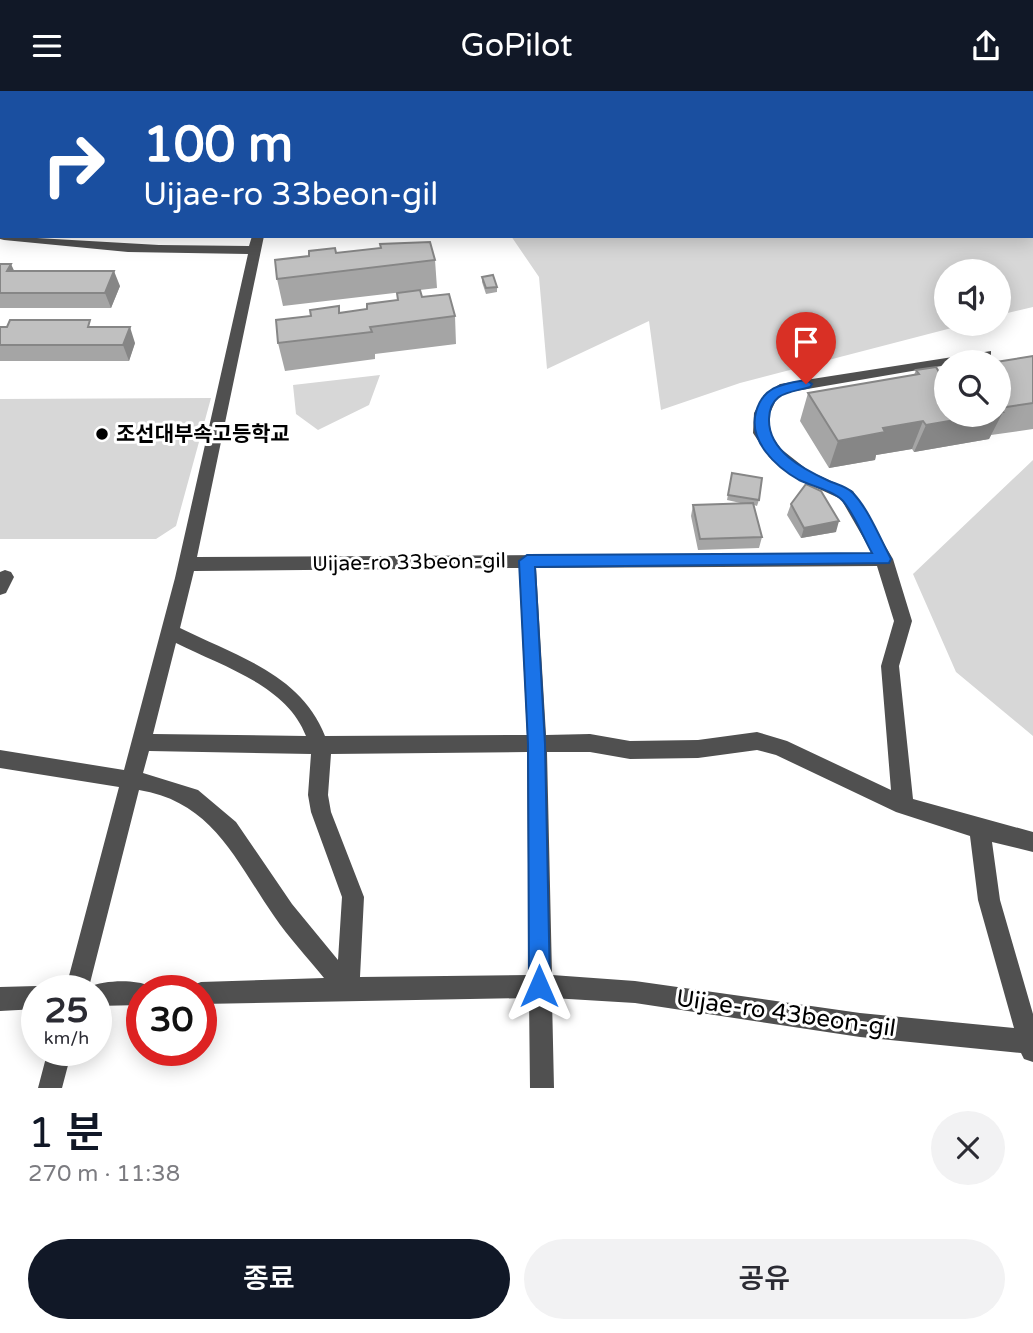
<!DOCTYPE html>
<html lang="ko">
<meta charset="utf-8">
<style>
body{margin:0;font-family:"Varela Round","Noto Sans KR",sans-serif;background:#f2f2f3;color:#2b2b33;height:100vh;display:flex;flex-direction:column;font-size:26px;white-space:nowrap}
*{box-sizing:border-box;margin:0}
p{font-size:23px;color:#7c7c81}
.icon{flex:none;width:38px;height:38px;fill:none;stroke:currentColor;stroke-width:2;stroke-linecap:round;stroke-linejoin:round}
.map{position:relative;height:997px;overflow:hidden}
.side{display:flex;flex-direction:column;background:#fff;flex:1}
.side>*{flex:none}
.guide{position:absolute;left:0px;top:0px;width:1034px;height:147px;box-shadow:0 4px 18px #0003;background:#1a4fa0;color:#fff;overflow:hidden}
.buttons{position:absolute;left:934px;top:168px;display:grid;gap:14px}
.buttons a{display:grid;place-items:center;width:77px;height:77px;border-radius:50%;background:#fff;box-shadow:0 4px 18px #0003;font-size:35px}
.speed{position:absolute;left:21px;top:884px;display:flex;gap:14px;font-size:35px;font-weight:700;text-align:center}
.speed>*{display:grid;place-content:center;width:91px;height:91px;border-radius:50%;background:#fff;box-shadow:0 4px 18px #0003;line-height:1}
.speed small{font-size:18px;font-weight:400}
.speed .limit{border:10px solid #d22;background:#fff;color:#111}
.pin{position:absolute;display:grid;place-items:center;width:60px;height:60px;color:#fff;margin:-72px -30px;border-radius:50% 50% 50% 0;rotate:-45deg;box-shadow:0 0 7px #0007}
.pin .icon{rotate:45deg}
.me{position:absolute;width:77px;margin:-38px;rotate:0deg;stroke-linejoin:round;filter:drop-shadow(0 0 5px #0008)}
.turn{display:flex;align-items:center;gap:24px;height:147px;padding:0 28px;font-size:32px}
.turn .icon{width:91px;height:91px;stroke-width:2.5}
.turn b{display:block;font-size:49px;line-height:60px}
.round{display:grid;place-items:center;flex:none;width:74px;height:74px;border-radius:37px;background:#f2f2f3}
.head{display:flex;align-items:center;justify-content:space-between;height:119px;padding:0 28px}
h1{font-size:42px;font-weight:600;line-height:52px;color:#111827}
.primary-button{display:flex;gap:14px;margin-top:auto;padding:14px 28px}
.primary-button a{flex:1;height:80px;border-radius:42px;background:#111827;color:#fff;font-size:28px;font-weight:600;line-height:80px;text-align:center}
.primary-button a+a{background:#f2f2f3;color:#2b2b33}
header{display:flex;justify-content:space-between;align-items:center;height:91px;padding:0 28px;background:#111827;color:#fff;font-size:32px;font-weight:600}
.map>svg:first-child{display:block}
</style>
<header><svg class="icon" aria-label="menu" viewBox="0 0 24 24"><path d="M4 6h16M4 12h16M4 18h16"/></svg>GoPilot<svg class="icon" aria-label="share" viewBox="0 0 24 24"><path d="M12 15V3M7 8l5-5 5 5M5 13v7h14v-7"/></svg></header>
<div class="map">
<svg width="1033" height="997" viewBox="0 0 1033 997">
<rect width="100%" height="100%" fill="#fff"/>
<!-- green -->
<path fill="#d7d7d7" d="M590 0H1033V216L999 224V180H947V233H967L740 292 661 319 649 230 547 278 539 186 511 145H1032V2Z
M380 284 369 314 318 339 296 323 293 294Z
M211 307 176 435 156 448H0V308Z
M1033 369V645L956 581 913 483Z"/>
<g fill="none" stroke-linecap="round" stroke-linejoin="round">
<!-- minor -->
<path fill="#505050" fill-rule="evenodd" d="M15 0H25L14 2Z
M0 27H2L0 36Z
M0 142 2 145 159 154 249 155 252 145H264L197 466 872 462 841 408 797 388 769 366 753 342 754 322 764 304 780 293 991 260V266L986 268 947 271V274L784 302 777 307 770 322 769 341 781 358 809 380 853 400 893 468 912 530 899 575 913 708 1033 741V761L992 751 1000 809 1033 923V971L1024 968 1021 962 860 946 635 912 552 907 554 997H530L529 907 201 913V900H191L193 894 201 891 324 887C308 867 289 847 274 825 235 769 213 711 139 699L89 896C104 889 135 888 150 895L152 900H142V914L96 915V900H65L119 696 0 677V659L124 679 175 487 248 163 128 161 4 149 0 148ZM877 475 894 530 881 575 891 699 787 650 757 641 698 649 630 650 590 643 546 644 536 477ZM519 477 527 644 325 645C301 583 236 565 180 537L194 480ZM176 552C221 575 287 594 306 645L153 643ZM757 659 776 664 896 721 970 745 978 809 1014 937 860 922 635 890 552 884 547 661H590L630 668 698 667ZM149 660 311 663 308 704 311 721 342 806 338 869 292 813 236 731 198 699 143 682ZM527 661 529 884 360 886 364 806 331 721 328 704 331 663Z
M5 479 11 481 14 486 6 502 0 504V481Z
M37 895 46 900H37V918L0 920V896Z
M48 959H72L62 997H38Z"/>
</g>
<!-- wall -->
<path fill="#a5a5a5" d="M336 162 435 169 437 197 283 215 277 188Z
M0 173 14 180 120 195 111 217H0Z
M482 186 497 196V201L486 203 482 191Z
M397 202 422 206 455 225 456 253 375 263V268L285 280 278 252 340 222 367 218 397 209Z
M0 236H93L135 252 129 270H0Z
M1033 265V338L991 344 989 348 914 361 912 358 876 364 875 369 829 377 800 330 808 302 914 284 916 279 939 281Z
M732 382 759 409 757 415 754 414 762 446 759 457 698 459 691 425 693 414 745 413 727 409Z
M791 413 836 441 801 447 787 424Z"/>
<!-- shaded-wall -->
<path fill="#868686" d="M291 0H304L303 2H290Z
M11 173 18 188 7 180Z
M114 180 120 195 111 217 105 202Z
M130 236 135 252 129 270 123 254Z
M999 321H1003L989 348 914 361 926 334 984 324H999Z
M923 330 912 358 876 364 875 369 829 377 838 350 883 337Z
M839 430 836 441 801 447 804 437Z"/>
<!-- building -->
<path fill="#c0c0c0" stroke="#868686" stroke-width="2" d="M250 0H291L290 2H249Z
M430 151 435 169 277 188 275 169 309 165V160L335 157 336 162 381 157 380 153Z
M0 173H11L7 180H114L105 202H0Z
M493 184 497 196 486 197 482 186Z
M420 199 422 206 449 203 455 225 370 236 372 241 278 252 276 229 311 225 310 219 339 215V222L367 218V213L398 209 397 202Z
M10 229H90L88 236H130L123 254H0V236H7Z
M1033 265V312L1000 317 1003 321H999V271H996Z
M936 276 939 281 947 280V324H984L926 334 923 330 883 337 885 341 838 350 808 302 919 283 916 279Z
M732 382 762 387 759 409 728 404Z
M806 393 821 400 839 430 804 437 791 413Z
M753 412 762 446 700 448 693 414Z"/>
<!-- route -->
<path fill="#1a73e8" stroke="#114b97" stroke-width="2" d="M806 289 812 293 810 296C789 302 770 301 769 328 768 360 803 378 829 390 836 393 848 396 853 402 869 419 880 447 891 468L889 472 535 476 545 653 550 895 547 902 539 905 532 902 529 895 528 653 519 470 527 464 872 462C863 446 855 424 843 410 834 400 812 395 799 389 776 376 748 350 756 321 763 295 782 293 806 289Z"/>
<!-- markers -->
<circle fill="#000" stroke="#fff" stroke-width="2.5" cx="102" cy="343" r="7"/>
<g text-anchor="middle" stroke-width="6" stroke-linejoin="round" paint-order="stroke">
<!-- poi labels -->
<g font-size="21" font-weight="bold" fill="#000" stroke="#fff" text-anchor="start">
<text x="116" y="350">조선대부속고등학교</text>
</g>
<!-- street labels -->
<g font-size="21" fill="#000" stroke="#fff">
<text transform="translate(409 471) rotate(-1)" y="7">Uijae-ro 33beon-gil</text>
</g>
<!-- near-street labels -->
<g font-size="24" fill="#000" stroke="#fff">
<text transform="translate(786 922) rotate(8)" y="8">Uijae-ro 43beon-gil</text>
</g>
</g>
</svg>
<div class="buttons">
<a><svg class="icon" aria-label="sound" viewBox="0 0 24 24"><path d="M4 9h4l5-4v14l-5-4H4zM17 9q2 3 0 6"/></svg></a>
<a><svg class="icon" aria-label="search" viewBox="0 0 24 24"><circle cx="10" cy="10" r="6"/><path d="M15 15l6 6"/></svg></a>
</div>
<div class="speed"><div>25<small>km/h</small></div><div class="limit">30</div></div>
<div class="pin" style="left:806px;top:293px;background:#d93025"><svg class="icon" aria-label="arrive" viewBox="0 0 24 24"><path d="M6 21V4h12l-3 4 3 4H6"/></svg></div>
<svg class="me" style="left:539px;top:895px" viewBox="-20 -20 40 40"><path d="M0-17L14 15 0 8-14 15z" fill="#1a73e8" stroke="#fff" stroke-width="4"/></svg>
<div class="guide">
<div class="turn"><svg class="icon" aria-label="right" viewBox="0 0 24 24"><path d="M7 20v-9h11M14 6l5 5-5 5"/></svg><div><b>100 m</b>Uijae-ro 33beon-gil</div></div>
</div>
</div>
<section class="side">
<div class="head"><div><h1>1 분</h1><p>270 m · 11:38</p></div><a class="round"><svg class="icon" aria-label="close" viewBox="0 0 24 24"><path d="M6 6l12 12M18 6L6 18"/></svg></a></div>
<div class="primary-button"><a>종료</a><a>공유</a></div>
</section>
